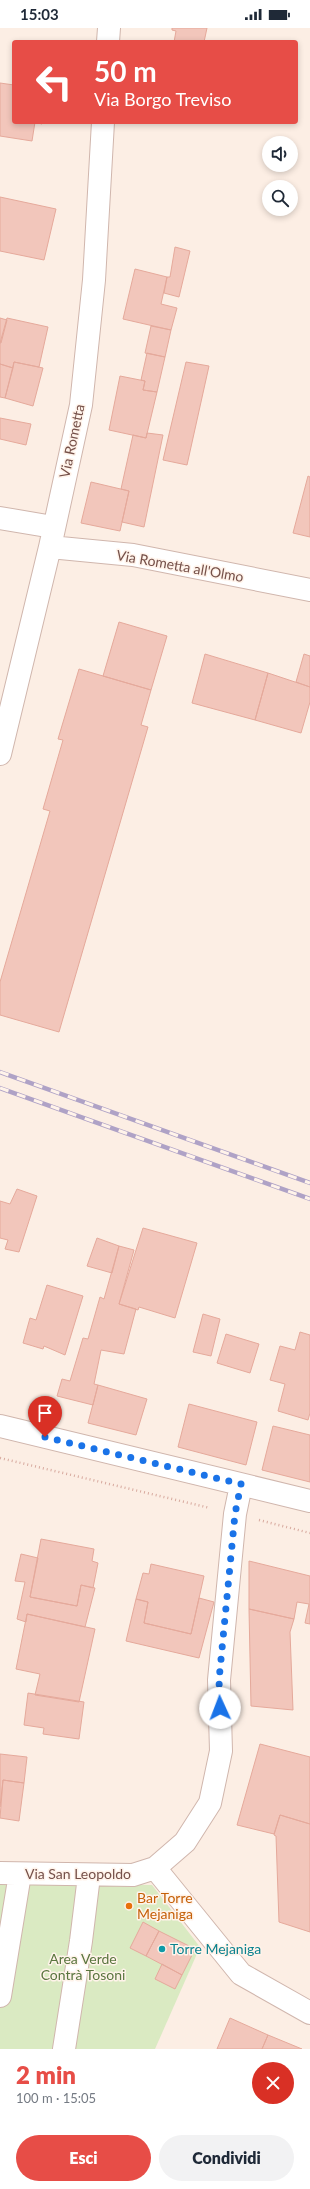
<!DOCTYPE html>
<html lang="it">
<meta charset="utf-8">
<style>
body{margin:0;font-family:Lato,sans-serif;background:#f2f2f3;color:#1f2937;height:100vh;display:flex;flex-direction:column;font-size:15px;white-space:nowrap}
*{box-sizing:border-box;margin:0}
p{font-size:13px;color:#747a83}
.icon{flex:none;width:22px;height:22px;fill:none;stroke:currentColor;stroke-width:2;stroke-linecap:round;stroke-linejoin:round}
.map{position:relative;height:2021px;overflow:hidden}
.details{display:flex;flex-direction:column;background:#fff;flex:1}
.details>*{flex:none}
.guide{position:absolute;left:12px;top:12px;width:286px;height:84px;border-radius:4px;box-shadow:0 2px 6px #0003;background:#e74d47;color:#fff;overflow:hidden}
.controls{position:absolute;left:262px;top:108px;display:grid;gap:8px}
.controls a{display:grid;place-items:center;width:36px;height:36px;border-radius:50%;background:#fff;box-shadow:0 2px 6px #0003;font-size:20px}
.pin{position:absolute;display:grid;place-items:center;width:34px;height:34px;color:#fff;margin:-41px -17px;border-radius:50% 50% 50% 0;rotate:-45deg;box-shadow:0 0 4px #0007}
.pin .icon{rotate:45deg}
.me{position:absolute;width:44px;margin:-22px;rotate:358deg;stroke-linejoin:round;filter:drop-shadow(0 0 3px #0008)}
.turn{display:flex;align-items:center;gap:14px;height:84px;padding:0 16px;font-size:18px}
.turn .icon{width:52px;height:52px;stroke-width:2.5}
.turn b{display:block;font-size:28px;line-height:34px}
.round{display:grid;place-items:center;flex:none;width:42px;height:42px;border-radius:21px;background:#f2f2f3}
.headline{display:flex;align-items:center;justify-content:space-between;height:68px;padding:0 16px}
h1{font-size:24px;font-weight:800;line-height:30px;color:#e74d47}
.action{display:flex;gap:8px;margin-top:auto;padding:8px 16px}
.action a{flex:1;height:46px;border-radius:24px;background:#e74d47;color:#fff;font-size:16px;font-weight:800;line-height:46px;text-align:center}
.action a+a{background:#f2f2f3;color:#1f2937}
.status{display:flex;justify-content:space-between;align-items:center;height:28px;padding:0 20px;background:#fff;direction:ltr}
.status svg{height:11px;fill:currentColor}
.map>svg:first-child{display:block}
</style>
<div class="status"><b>15:03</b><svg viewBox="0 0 49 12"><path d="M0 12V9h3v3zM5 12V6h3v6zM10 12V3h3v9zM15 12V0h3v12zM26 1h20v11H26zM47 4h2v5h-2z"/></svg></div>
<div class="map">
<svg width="310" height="2021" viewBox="0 0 310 2021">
<rect width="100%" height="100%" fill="#fceee4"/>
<!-- green -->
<path fill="#daeac2" d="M0 1855 152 1857 200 1919 155 2021H0Z"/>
<!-- building -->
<path fill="#f2c6bb" stroke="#e5a99b" d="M172 0H207L204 14H174L176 3 172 2Z
M0 55 14 57V94H42V96L35 94 32 113 0 108Z
M0 169 56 181 44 232 0 223Z
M175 219 190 223 179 269 164 265 167 249H170Z
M135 241 167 249 161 276 177 280 171 302 123 291Z
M0 290 7 292 1 315H0Z
M7 290 48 299 39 339 14 334 13 340 0 336V315Z
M151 298 171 302 165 329 145 325Z
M147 325 165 329 157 364 143 362 145 353 141 352Z
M14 334 43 340 33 378 5 370Z
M186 334 209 338 187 437 163 432Z
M0 336 13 340 5 370 0 369Z
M120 348 145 353 143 362 157 364 146 410 109 402Z
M0 390 31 396 26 417 0 411Z
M147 405 163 407 144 499 122 494 129 463 121 461 133 407 146 410Z
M308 448 310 449V509L293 505Z
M91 454 129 463 120 503 81 495Z
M119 594 167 608 151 662 103 648Z
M205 626 268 645 255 692 192 675Z
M304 626 310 628V659L296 654Z
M79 641 151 662 141 697 148 699 59 1004 0 987V954L50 783 43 781 63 712 58 711Z
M268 645 310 659V674L301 705 255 692Z
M17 1161 37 1168 19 1224 5 1221 8 1212 0 1210V1173L10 1176Z
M143 1200 197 1215 175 1290 139 1279 138 1282 119 1276Z
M97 1210 119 1218 112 1245 87 1238Z
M119 1218 134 1222 119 1276 136 1281 124 1326 101 1322 94 1356 98 1357 93 1377 57 1368 62 1351 70 1353 83 1310 88 1311 100 1269 104 1271Z
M47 1257 83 1268 65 1327 44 1318 43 1321 23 1315 30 1290 36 1292Z
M203 1286 220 1291 211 1328 193 1324Z
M300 1304 310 1307V1385L308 1392 278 1383 285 1356 270 1352 280 1318 295 1322Z
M226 1306 259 1316 250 1345 217 1335Z
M98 1357 147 1371 136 1407 88 1395Z
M189 1376 257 1394 246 1437 178 1419Z
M273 1398 310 1407V1454L262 1442Z
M41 1511 94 1521 92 1533 98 1535 93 1560 81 1557 77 1578 30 1569Z
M21 1526 38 1530 30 1569 77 1578 81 1557 95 1560 85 1599 27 1586 26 1594 17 1591 25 1554 15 1553Z
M249 1533 310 1548V1596L305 1595 309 1576 297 1574 294 1591 249 1581Z
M151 1536 204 1548 191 1606 144 1595 148 1574 136 1571 143 1545 149 1546Z
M199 1570 214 1574 199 1630 126 1613 136 1571 148 1574 144 1595 191 1606Z
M249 1581 294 1591 290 1604 293 1682 251 1678Z
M27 1586 95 1601 79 1674 35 1667 40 1646 16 1641Z
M28 1665 84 1674 79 1711 43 1706 44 1700 24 1697Z
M260 1716 310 1729V1796L280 1787 274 1806 237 1797Z
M0 1726 27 1729 24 1755 3 1752 0 1779Z
M3 1752 24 1755 19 1793 0 1790Z
M280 1787 310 1796V1904L279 1894 276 1808 274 1807Z
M143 1894 159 1903 146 1928 130 1920Z
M159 1903 195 1921 182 1947 146 1928Z
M162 1936 182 1947 175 1961 155 1951Z
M230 1990 268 2007 262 2021H217Z
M268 2007 302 2021H262Z"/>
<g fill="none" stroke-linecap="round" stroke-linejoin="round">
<defs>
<path id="minor" d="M108 14 109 0
M0 490 53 499
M50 519 133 527 310 562
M0 726 50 519 81 377 94 252 103 94
M0 1398 310 1473
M155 1840 241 1946 310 1985
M0 1845 133 1847 155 1840 185 1814 210 1775 221 1723 219 1652 235 1486 241 1457
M0 1968 20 1846
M64 2021 81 1913 89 1848"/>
</defs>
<!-- minor casing -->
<use href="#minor" stroke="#d0b6ad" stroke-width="24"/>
<!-- path -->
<path stroke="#d7a99e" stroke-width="2.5" stroke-dasharray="1 3" stroke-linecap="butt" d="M0 1430 210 1480
M259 1492 310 1505"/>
<!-- minor -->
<use href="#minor" stroke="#fff" stroke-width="22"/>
<defs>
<path id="rail" d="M0 1044 310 1155
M0 1060 310 1171"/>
</defs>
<!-- rail casing -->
<use href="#rail" stroke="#afa2c6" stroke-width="4.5"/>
<!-- rail -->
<use href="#rail" stroke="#fff3ea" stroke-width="3" stroke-dasharray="9" stroke-linecap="butt"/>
</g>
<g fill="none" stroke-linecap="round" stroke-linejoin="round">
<!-- route -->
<path stroke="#1a73e8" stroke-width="7" stroke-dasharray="0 12.6" d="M45 1409 241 1456 235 1486 219 1652 220 1680"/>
</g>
<!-- markers -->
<circle fill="#e8710a" stroke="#fff3ea" stroke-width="1.5" cx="129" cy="1878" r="4"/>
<circle fill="#0f9aa8" stroke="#fff3ea" stroke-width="1.5" cx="162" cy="1921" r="4"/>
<g text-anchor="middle" stroke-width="3" stroke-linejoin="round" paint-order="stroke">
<!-- street labels -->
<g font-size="14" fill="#755049" stroke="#fff3ea">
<text transform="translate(72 413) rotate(-78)" y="5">Via Rometta</text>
<text transform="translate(180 538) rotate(10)" y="5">Via Rometta all'Olmo</text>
<text x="78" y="1851">Via San Leopoldo</text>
</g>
<!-- food labels -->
<g font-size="14" fill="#c56008" stroke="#fff3ea" text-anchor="start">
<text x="137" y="1875">Bar Torre<tspan x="137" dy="16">Mejaniga</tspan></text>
</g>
<!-- culture labels -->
<g font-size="14" fill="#0d838f" stroke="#fff3ea" text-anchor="start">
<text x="170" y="1926">Torre Mejaniga</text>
</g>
<!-- park labels -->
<g font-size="14" fill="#59753e" stroke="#fff3ea">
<text x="83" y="1936">Area Verde<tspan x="83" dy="16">Contrà Tosoni</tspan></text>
</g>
</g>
</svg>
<div class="controls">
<a><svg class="icon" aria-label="sound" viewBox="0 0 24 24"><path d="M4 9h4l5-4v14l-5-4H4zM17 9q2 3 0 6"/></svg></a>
<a><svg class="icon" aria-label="search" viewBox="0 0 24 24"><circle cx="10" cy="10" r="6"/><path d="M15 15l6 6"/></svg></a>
</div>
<div class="pin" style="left:45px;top:1409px;background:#d93025"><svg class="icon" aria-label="arrive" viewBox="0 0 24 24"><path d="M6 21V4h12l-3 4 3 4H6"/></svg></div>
<svg class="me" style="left:220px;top:1680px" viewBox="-20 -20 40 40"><circle r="19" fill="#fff"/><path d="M0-13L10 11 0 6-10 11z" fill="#1a73e8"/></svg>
<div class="guide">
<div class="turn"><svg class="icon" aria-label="left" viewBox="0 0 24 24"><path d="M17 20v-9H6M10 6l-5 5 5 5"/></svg><div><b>50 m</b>Via Borgo Treviso</div></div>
</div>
</div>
<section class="details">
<div class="headline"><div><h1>2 min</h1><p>100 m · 15:05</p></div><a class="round" style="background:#d93025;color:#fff"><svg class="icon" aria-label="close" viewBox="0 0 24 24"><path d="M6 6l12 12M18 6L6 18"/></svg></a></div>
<div class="action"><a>Esci</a><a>Condividi</a></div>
</section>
